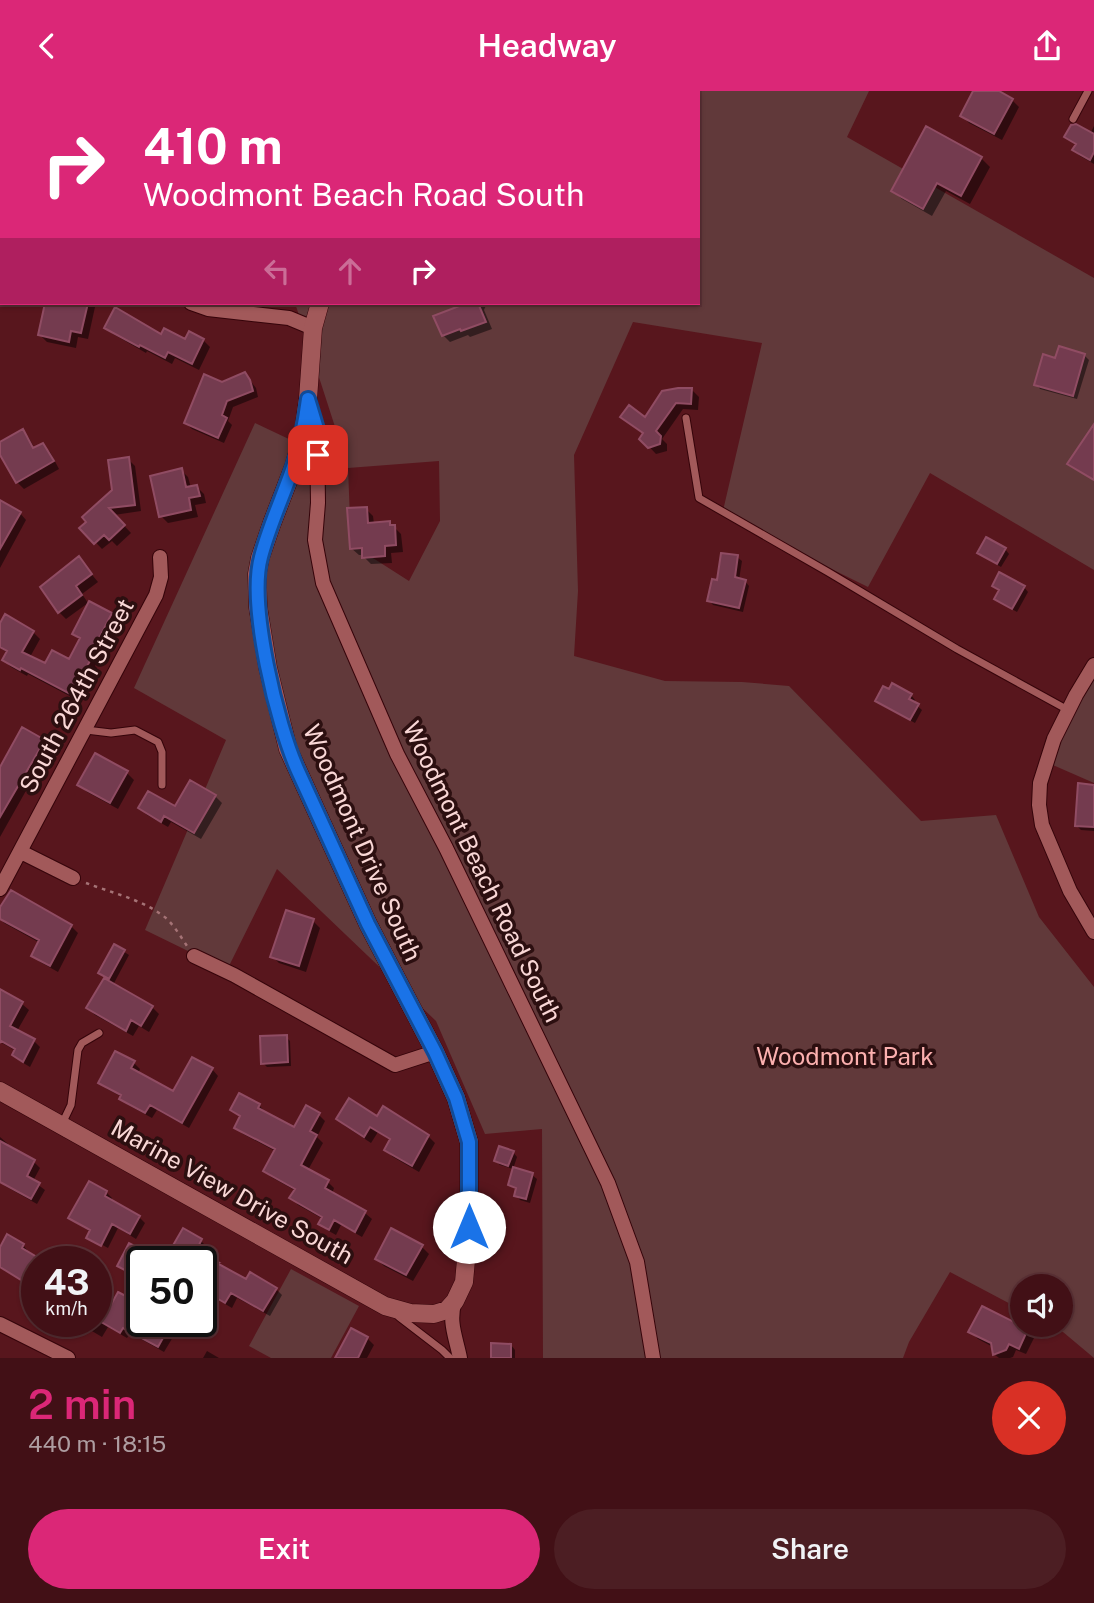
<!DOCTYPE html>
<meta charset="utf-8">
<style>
body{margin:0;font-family:"Public Sans",sans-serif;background:#4c1e23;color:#f1f3f6;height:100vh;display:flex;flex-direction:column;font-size:26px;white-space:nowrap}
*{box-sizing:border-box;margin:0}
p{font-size:23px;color:#ae9da1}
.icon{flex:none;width:38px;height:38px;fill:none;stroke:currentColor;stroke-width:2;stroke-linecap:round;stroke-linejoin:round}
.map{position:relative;height:1267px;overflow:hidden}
.side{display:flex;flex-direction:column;background:#421016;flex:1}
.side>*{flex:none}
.banner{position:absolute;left:0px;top:0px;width:700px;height:214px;box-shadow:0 2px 5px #0004,0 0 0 2px #5a3035;background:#db2777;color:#fff;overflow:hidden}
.controls{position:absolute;left:1010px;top:1183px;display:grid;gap:14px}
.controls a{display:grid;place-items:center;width:63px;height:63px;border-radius:50%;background:#421016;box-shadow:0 2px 5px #0004,0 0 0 2px #5a3035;font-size:35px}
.speed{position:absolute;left:21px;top:1155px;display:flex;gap:14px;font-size:35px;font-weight:700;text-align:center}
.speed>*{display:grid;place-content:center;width:91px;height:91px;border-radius:50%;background:#421016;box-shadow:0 2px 5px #0004,0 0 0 2px #5a3035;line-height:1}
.speed small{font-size:18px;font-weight:400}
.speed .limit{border:4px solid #111;border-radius:10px;background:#fff;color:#111}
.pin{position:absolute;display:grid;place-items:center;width:60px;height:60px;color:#fff;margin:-30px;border-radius:14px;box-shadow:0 4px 10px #0006}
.me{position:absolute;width:77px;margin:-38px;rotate:0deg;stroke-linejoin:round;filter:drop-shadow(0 0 5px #0008)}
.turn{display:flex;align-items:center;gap:24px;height:147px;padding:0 28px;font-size:32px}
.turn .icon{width:91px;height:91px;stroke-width:2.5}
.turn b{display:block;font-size:49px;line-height:60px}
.lanes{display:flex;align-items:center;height:66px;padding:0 28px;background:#0003;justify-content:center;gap:35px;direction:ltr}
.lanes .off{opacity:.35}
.round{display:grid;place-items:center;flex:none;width:74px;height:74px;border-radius:37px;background:#4c1e23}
.head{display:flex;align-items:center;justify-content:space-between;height:119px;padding:0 28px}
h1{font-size:42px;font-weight:600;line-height:52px;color:#db2777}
.button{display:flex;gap:14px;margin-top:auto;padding:14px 28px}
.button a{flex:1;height:80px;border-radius:42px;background:#db2777;color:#fff;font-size:28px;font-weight:600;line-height:80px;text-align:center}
.button a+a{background:#4c1e23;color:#f1f3f6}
header{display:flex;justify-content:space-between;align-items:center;height:91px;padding:0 28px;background:#db2777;color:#fff;font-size:32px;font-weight:600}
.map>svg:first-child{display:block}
</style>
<header><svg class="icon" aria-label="back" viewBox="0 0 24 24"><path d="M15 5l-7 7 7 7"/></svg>Headway<svg class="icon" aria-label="share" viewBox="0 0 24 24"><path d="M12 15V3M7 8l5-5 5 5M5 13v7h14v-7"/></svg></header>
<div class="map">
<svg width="1094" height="1267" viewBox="0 0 1094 1267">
<rect width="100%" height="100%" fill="#58161d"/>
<!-- green -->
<path fill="#61393a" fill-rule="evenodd" d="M322 0H869L847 46 1094 187V479L930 382 868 496 722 424 762 252 633 231 574 364 578 500 574 565 665 590 742 591 789 595 921 730 996 724 1039 826 1094 896V1267L1063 1241 1049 1234H1060V1195H1022V1219L950 1181 909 1251 903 1267H543L542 1038 485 1043 436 930 277 778 227 879 145 839 226 649 134 597 255 332 348 376 295 212H698V2H322ZM439 370 440 430 409 490 351 453 348 377Z
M1094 581V692L1046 671Z
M291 1178 359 1215 331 1267H271L249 1255Z"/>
<!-- shadow -->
<path fill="#0007" d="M69 0H96L95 2H72Z
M97 0H136L139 2H100Z
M272 0H304L302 2H271Z
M975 0H996L1012 9 1019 16 1002 49 969 32 962 24Z
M1094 35V73L1080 65 1074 59 1077 55 1066 46 1090 43Z
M981 67 990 76 970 113 946 100 932 125 902 108 893 100Z
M0 95H2V116L0 117Z
M47 212 68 217 69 212H91L95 216 88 248 78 246 76 257 47 251 40 244Z
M472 212H487L484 219 492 238 470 246 468 244 450 251 443 244 435 226Z
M106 236 186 250 203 249 210 256 199 279 175 267 172 273 147 260 146 262 113 243Z
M1084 264 1089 269 1077 308 1040 298 1036 293Z
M245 283 256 297 258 306 233 316 228 330 232 334 224 352 192 338 186 332 222 293Z
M692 299 699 306 698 319 683 318 662 348 667 353V360L656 363 641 347 644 343 623 326 645 328Z
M22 340 29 347 35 358 43 354 50 361 59 378 24 398 17 391 0 361V353Z
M128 368 135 375 141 420 114 424 131 442 117 455 112 450 102 458 82 437 114 399Z
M181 379 188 386 191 397 197 396 204 403 206 412 195 414 198 426 168 432 161 425Z
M0 411 20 422 26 429 0 477Z
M366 418 373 425 374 433 390 432 401 443 403 461 391 462 392 472 371 473 364 466V464H359L351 457Z
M1005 458 1009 463 1001 476 984 466 979 462Z
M737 466 742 470 739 489 745 490 749 495 743 521 713 514 709 509 719 491Z
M79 468 98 491 82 503 88 512 66 528 59 521Z
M994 494 1024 496 1028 501 1017 521 1001 512 996 508 1000 500Z
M111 523 118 530 95 575 97 577 79 610 28 583 27 585 11 576 4 569 8 562 0 557V535L33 541 40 548 30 566 45 575 70 571 81 550 74 543Z
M911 604 915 609 914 612 922 619 915 632 881 614 877 609Z
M44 650 50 657 0 746V679Z
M127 682 134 689 118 718 87 701 80 694Z
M1094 695V740L1081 739 1076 734Z
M215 705 222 712 201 748 171 731 168 736 147 724 140 717 175 718Z
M0 820 71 835 78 842 58 881 40 871 33 864 40 852 4 832 0 827Z
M313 830 320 837 306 881 279 872 272 865Z
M115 855 129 864 113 894 152 916 159 923 149 941 139 935 133 945 95 924 88 917 105 887 100 882Z
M0 904 22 913 29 919 17 940 34 950 40 956 30 976 20 970 14 964 16 960 0 951Z
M286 946 290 950 291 975 267 976 263 972Z
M134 972 140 978 138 983 174 1003 212 978 218 985 189 1037 157 1019 152 1027 128 1014 121 1007 122 1006 107 998 100 991Z
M259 1014 265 1021V1023L295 1039 318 1023 325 1030 317 1046 323 1052 308 1079 328 1091 334 1097 332 1103 365 1122 372 1128 362 1146 341 1134 336 1144 327 1139 321 1133 323 1128 298 1114 292 1107 296 1100 271 1086 265 1079 275 1060 243 1043 236 1036 241 1027 232 1019Z
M338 1028H378L428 1045 435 1052 419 1081 393 1066 386 1059 391 1050 378 1041 371 1052 345 1035Z
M0 1046 8 1053 7 1055 34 1071 40 1077 33 1090 45 1099 37 1113 5 1095 0 1090Z
M513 1061 517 1066 513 1078 500 1074 496 1070Z
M532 1084 537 1088 530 1112 520 1109 516 1104 517 1099 510 1094Z
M106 1101 112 1107 111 1110 139 1126 145 1132 136 1148 118 1137 108 1157 95 1150 91 1141 76 1132 70 1126Z
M183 1140 201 1150 207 1156 204 1162 209 1167V1168L247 1191 276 1198 282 1204 270 1225 237 1207 232 1217 201 1199V1171Z
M392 1140 422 1156 429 1163 413 1190 384 1175 377 1168Z
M23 1154 27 1159 26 1161 42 1171H37V1204L31 1199 32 1196 25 1191 0 1177V1159Z
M119 1203 136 1213 142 1218 139 1224 142 1230 167 1240 173 1246 164 1261 130 1242 127 1247 108 1236 102 1246 75 1230H96V1217L108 1223Z
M352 1239 367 1247 374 1254 367 1267H337Z
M1027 1240 1034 1247 1026 1263 1016 1259 1013 1266 1010 1267H999L994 1263 993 1256 978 1248 971 1241Z
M511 1254 515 1259V1267H493Z
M207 1260 219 1267H203Z"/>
<!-- building -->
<path fill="#743b4f" stroke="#904c63" stroke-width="2" d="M973 0H999L1013 8 994 43 960 25Z
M1076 33 1094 43V61L1090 69 1072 59 1076 53 1064 46 1071 34Z
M926 35 982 66 961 105 937 92 923 118 891 100Z
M45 212 66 214 67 212H88L81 242 71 240 69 251 38 244Z
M467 212H478L486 231 461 240 460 238 442 245 433 225Z
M115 216 161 243 164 237 185 248 189 240 204 248 192 273 168 261 165 267 140 254 139 256 104 237Z
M1059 255 1085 263 1073 305 1034 294 1043 263 1055 267Z
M245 281 250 289 253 300 227 310 222 324 227 327 218 347 184 332 204 283 222 291Z
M678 297H692L691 313 676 312 656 340 661 345 660 353 648 357 639 348 643 342 620 326 629 314 645 326 662 300Z
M1094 333V389L1067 373Z
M23 338 33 357 43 352 54 370 16 392 0 364V351Z
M129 366 135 414 109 417 125 434 109 449 104 444 94 453 79 437 86 431 82 426 112 399 108 369Z
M182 377 186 396 197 394 200 405 189 407 191 419 159 426 150 385Z
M0 409 21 421 0 458Z
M367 416 368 432 390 430V434H395L396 454 385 455V465L362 467V457L350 458 347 417Z
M986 446 1006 457 997 473 977 462Z
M721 462 738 464 735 486 746 489 739 517 707 510 712 488 717 489Z
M79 465 92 483 76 495 82 504 58 522 40 496Z
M999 481 1025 495 1012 518 994 508 999 499 992 495Z
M89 510 112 522 89 567 91 568 72 604 21 577 20 579 2 569 7 560 0 556V532L5 523 34 540 22 561 45 572 52 559 69 568 80 547 72 543Z
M892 592 912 603 909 608 919 613 910 629 875 610 883 595 889 598Z
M22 636 45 649 0 726V676Z
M95 662 128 680 110 712 77 694Z
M190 689 216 704 194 742 164 725 161 731 138 717 148 700 175 715Z
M1078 692 1094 694V736L1075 735Z
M11 799 72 834 50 875 31 865 39 849 0 828V816Z
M286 819 314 828 299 875 270 866Z
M114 853 125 859 109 888 98 882Z
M104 887 153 915 141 935 131 929 126 940 86 917Z
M0 898 23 911 10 935 35 948 23 971 12 964 15 958 1 950 0 952Z
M287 944 288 971 261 973 260 945Z
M115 960 135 970 131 977 173 1000 192 966 213 977 182 1032 150 1014 145 1022 119 1008 121 1004 98 992Z
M239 1002 260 1013 258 1017 294 1036 306 1014 320 1022 310 1040 317 1044 301 1074 329 1089 325 1097 366 1120 355 1141 334 1129 329 1139 318 1133 322 1126 289 1107 295 1098 263 1080 275 1058 234 1037 240 1025 230 1019Z
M349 1007 377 1025 383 1015 429 1044 412 1075 384 1059 390 1048 370 1036 364 1046 336 1028Z
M0 1050 35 1069 27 1085 40 1092 31 1108 0 1091Z
M499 1055 514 1060 508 1075 494 1070Z
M513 1076 533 1082 526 1108 514 1105 516 1097 508 1094Z
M89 1090 107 1100 105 1105 140 1125 130 1143 112 1133 101 1155 86 1147 90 1139 68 1127Z
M183 1137 202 1148 198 1156 204 1159 203 1162 218 1171H215L246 1188 250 1181 277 1197 263 1220 231 1202 225 1212 201 1198V1171H142V1188L117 1175 129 1152 164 1170Z
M391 1137 423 1154 406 1184 375 1168Z
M7 1143 24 1153 22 1157 37 1166V1199L0 1176V1156Z
M118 1201 137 1211 133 1219 142 1224V1230H153L168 1238 158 1256 123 1237 120 1242 96 1228V1215L107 1221Z
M982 1215 1028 1238 1019 1258 1009 1253 1006 1259 993 1264 991 1252 968 1241Z
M351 1237 368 1246 358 1267H335Z
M491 1252 511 1253V1267H491Z"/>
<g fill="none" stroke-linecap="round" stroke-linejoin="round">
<defs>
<path id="service" d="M1073 28 1088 0
M686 327 699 407 828 481 957 558 1068 619
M86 639 111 642 135 639 158 651 162 661V694
M62 1033 71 1014 78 959 82 952 99 942
M399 1226 442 1259 450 1267"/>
<path id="minor" d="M209 0 212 2
M422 2 424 0
M0 152H2
M191 212 208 218 289 227 313 237
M309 309 317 338 318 412 315 449 323 492 397 663 446 757 608 1092 637 1171 653 1267
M1094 574 1076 604 1054 648 1040 692 1039 714 1042 734 1070 800 1094 841
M21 761 73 787
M0 798 156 504 161 486 160 466
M194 865 234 884 395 974 435 961
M455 1210C448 1231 456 1246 460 1267
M0 1233 68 1267"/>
<path id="secondary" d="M367 0V2
M0 1000 385 1215 410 1222 434 1223 447 1219 455 1210 464 1191 469 1136V1051L456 1007 435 961 368 833 288 658 268 577 258 516 257 483 260 467 272 432 294 375 303 344 308 308 313 237 320 212"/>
</defs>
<!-- service casing -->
<use href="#service" stroke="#35040a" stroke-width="9"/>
<!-- minor casing -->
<use href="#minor" stroke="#35040a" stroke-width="16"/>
<!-- secondary casing -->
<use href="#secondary" stroke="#35040a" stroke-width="19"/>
<!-- path -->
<path stroke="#a57376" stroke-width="2.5" stroke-dasharray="3.5 5" stroke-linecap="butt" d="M86 792C112 802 145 809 167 828 175 836 181 846 187 855"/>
<!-- service -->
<use href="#service" stroke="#a2595a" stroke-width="7"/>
<!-- minor -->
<use href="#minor" stroke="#a2595a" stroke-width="14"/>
<!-- secondary -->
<use href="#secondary" stroke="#a2595a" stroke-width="18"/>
</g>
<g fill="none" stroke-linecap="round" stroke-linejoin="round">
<defs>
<path id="route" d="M318 364 317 338 308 308C305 331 301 353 293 376 283 406 269 435 261 466 248 514 277 634 298 680L368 833 435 961 456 1007 469 1051V1136"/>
</defs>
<!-- route casing -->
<use href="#route" stroke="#114b97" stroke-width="18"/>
<!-- route -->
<use href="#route" stroke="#1a73e8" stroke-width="12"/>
</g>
<g text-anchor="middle" stroke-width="7" stroke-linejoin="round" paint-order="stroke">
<!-- street labels -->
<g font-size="24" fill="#f9d7d6" stroke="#2c0f10">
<text transform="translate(77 605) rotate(-62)" y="8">South 264th Street</text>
<text transform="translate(362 752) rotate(66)" y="8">Woodmont Drive South</text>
<text transform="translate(482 781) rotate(64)" y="8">Woodmont Beach Road South</text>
<text transform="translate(232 1101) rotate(29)" y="8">Marine View Drive South</text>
</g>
<!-- park labels -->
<g font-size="24" fill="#fcb0af" stroke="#2c0f10">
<text x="845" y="974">Woodmont Park</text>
</g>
</g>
</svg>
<div class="controls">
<a><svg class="icon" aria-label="sound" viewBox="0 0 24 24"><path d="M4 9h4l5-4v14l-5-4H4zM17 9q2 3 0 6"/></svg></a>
</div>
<div class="speed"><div>43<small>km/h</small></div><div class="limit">50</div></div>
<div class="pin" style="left:318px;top:364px;background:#d93025"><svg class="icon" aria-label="arrive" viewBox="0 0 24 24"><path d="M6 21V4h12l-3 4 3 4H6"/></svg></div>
<svg class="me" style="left:469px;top:1136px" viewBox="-20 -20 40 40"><circle r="19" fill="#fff"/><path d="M0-13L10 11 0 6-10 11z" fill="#1a73e8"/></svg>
<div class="banner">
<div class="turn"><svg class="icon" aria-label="right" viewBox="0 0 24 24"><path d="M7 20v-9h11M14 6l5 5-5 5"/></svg><div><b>410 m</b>Woodmont Beach Road South</div></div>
<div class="lanes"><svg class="icon off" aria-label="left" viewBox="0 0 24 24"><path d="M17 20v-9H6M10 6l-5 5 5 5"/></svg><svg class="icon off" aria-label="ahead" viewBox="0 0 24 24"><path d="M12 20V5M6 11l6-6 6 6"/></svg><svg class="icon" aria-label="right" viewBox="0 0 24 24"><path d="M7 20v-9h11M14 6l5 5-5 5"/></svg></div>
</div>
</div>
<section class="side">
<div class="head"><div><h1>2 min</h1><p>440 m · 18:15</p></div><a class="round" style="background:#d93025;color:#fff"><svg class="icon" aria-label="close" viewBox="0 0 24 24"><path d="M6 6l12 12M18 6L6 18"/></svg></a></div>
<div class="button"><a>Exit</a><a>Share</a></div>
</section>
